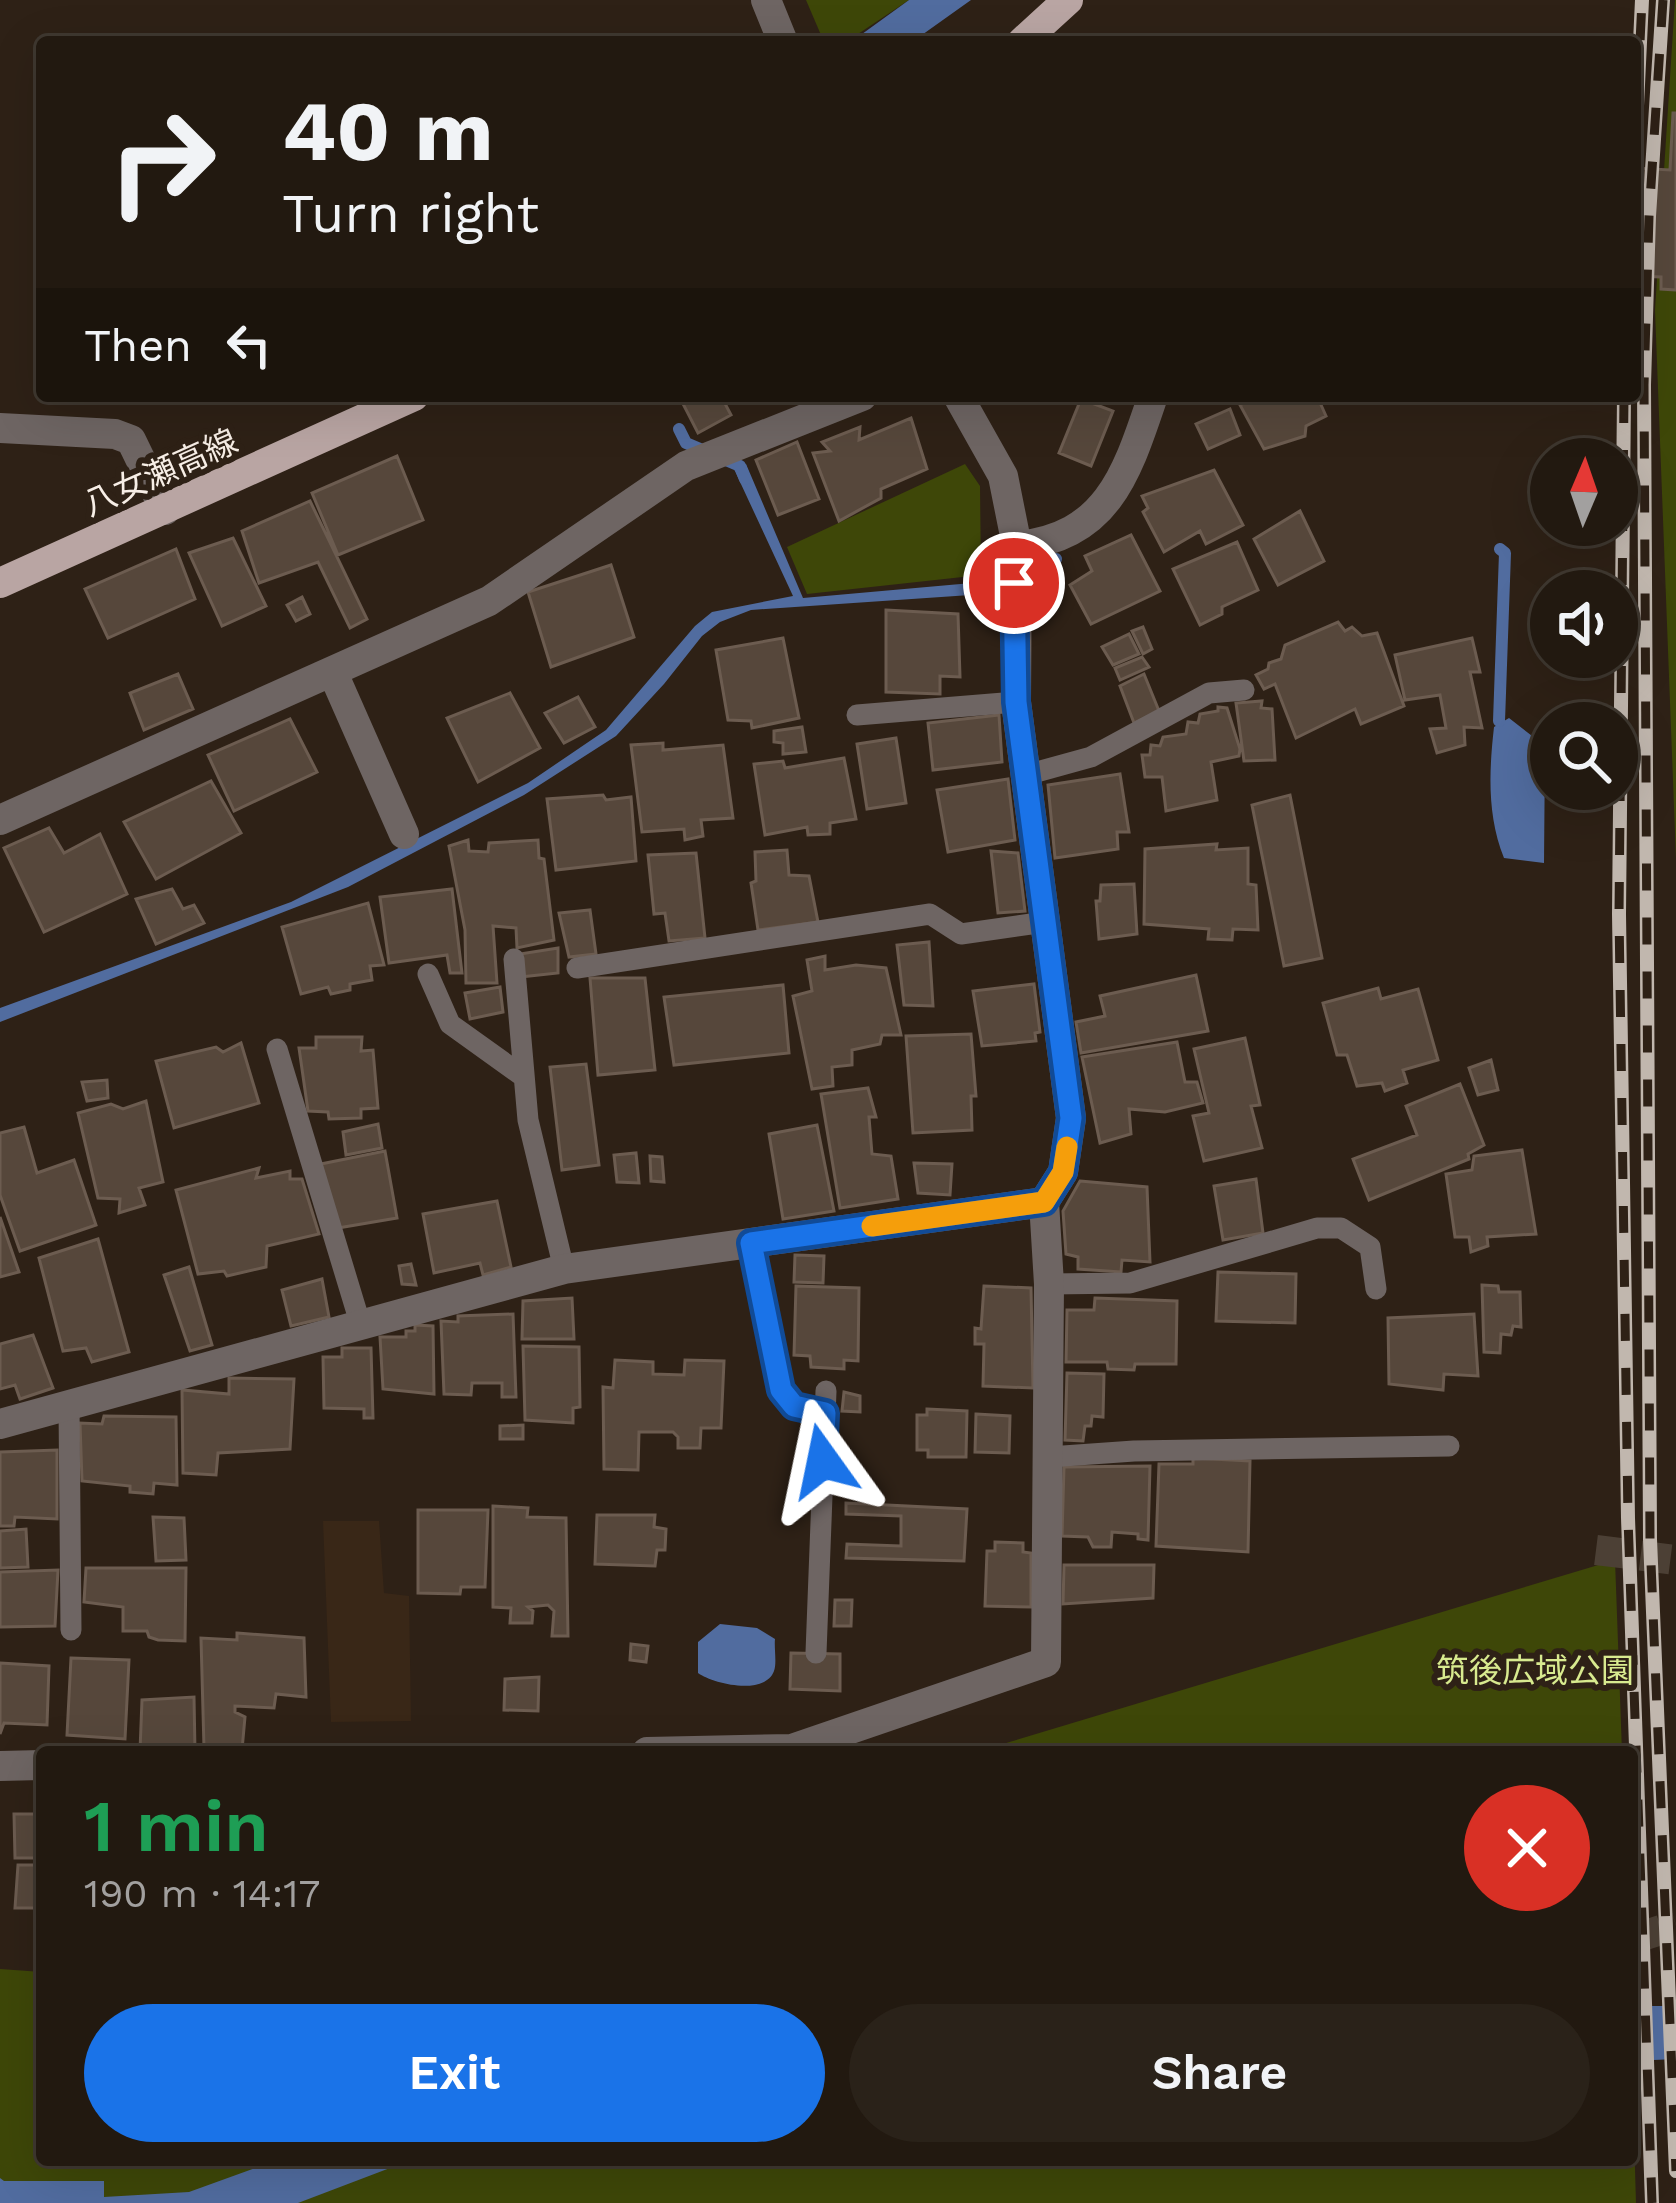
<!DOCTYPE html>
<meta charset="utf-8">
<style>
body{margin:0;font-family:"Work Sans","Noto Sans JP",sans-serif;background:#2a2219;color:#f1f3f6;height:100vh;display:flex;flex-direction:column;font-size:45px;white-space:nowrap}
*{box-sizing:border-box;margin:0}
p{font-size:39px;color:#a2a09f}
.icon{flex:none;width:66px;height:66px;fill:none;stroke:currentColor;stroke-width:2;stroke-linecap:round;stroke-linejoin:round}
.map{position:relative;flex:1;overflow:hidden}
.details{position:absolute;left:36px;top:1746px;width:1602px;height:420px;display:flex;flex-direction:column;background:#221910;border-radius:12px;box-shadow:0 12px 48px #0002,0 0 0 3px #3f3830}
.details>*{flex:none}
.hud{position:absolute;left:36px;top:36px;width:1605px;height:366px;border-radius:12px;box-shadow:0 12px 48px #0002,0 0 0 3px #3f3830;background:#221910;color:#f1f3f6;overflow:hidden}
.needle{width:78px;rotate:2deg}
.controls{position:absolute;left:1530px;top:438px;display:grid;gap:24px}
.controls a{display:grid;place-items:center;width:108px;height:108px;border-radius:50%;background:#221910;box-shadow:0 12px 48px #0002,0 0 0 3px #3f3830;font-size:60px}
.pin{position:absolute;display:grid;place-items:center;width:102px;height:102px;color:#fff;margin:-51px;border:6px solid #fff;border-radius:50%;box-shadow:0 3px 12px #0007}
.me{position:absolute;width:132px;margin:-66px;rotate:348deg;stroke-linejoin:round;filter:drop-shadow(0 0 9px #0008)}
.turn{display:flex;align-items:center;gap:42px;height:252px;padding:0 48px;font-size:54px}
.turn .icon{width:156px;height:156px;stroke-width:2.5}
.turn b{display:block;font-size:84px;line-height:102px}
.then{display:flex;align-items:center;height:114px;padding:0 48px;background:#0003;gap:24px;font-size:45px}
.round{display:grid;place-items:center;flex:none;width:126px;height:126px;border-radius:63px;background:#2a2219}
.summary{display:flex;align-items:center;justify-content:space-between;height:204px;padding:0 48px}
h1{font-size:72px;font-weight:600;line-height:90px;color:#1e9e55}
.primary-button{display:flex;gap:24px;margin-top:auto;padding:24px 48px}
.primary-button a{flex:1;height:138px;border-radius:72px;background:#1a73e8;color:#fff;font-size:48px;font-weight:600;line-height:138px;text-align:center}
.primary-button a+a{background:#2a2219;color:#f1f3f6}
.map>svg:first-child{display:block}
</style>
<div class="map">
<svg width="1676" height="2203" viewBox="0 0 1676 2203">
<rect width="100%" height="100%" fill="#2e2116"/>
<!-- built -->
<path fill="#392717" d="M323 1521H379L384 1593 409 1596 411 1721 331 1722Z"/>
<!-- green -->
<path fill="#3e4708" d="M806 0H909L846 42H824Z
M1675 0H1676V859L1655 310Z
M965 464 980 486 981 575 807 594 787 547Z
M1615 1560 1622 1752H976Z
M0 1969 42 1972V2160H1632V2067L1636 2203H0Z"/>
<!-- water -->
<path fill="#516c9f" d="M909 0H971L912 42H851Z
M746 464 803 598 983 582 985 594 751 610 720 622 702 636 664 684 616 736 524 795 348 887 0 1022V1008L291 902 528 783 606 730 695 626 712 612 793 596 734 469Z
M1509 718 1545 746 1544 863 1504 858C1487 816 1489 771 1494 727Z
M720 1624 757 1628 775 1639C774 1648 777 1663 774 1671 765 1696 713 1684 698 1673V1642Z
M1632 2006H1676V2059L1632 2061Z
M277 2160H411L298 2203H0V2178L4 2181H104V2197L189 2192Z"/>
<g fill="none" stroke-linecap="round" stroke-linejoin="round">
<!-- stream -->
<path stroke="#516c9f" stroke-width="12" d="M679 429 686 443 740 466 745 479
M968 588 984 587 1056 559
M1499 721 1505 553 1500 549"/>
</g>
<!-- building -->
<path fill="#56473b" stroke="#6c5c50" stroke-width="3" d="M1673 113H1676V290L1661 289V277L1635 276V168L1670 170Z
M679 396H721L731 415 698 433Z
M1260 396H1317L1326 416 1306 426 1305 436 1264 449 1240 405Z
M1081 399 1113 411 1091 466 1059 453Z
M1230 409 1240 435 1208 449 1196 424Z
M911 418 927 469 881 489V498L839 521 813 453 830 451 822 442 860 427 859 440Z
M797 442 819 499 778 515 756 460Z
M397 456 423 520 338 555 312 493Z
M1214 470 1243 525 1206 544 1200 531 1164 552 1143 512 1148 508 1142 496Z
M310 501 367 619 350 628 318 562 259 583 242 531Z
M1300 511 1324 561 1278 585 1254 539Z
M1131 535 1160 591 1091 624 1070 585 1092 571 1085 556Z
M233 538 266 606 222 626 189 553Z
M1237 542 1258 590 1222 607V614L1200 625 1173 569Z
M176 549 195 599 108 638 85 589Z
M611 565 634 637 551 667 528 592Z
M302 597 310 614 296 621 287 605Z
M886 610 958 614 960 677 940 676V694L886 692Z
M1338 622 1345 631 1352 627 1362 636 1377 633 1404 706 1361 724 1355 709 1296 738 1275 684 1264 689 1256 675 1268 669 1269 663 1281 659 1285 645Z
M1143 627 1152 649 1143 654 1132 631Z
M1129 634 1139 654 1113 665 1102 647Z
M783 638 799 718 752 728 751 721 728 720 716 650Z
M1472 638 1480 672H1470L1482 728 1464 727 1465 745 1437 753 1430 729 1446 728 1440 695 1405 700 1395 655Z
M1142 657 1149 667 1120 680 1115 668Z
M178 674 193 709 144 730 130 693Z
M1144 674 1159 711 1134 723 1120 686Z
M510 693 540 748 478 782 447 718Z
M578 697 595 727 564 743 545 713Z
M1262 701 1261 708 1272 709 1275 760 1244 761 1236 703Z
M1218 707 1227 708 1240 749 1239 756 1211 762 1217 800 1166 811 1162 777H1145L1142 755H1150L1151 745 1160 746 1163 737 1186 734 1188 722 1198 723 1200 714 1218 711Z
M999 715 1002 762 933 770 928 723Z
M290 719 317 772 234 811 208 755Z
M802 727 806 752 783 754V743L774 742V731Z
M896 738 906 803 867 809 857 744Z
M663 743V750L723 745 733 818 701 820 703 836 685 840 684 829 642 832 631 745Z
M844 758 856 819 830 823V834L808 835 807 827 765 835 754 764 783 761 785 768Z
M1120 774 1129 832H1117L1118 849 1055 858 1048 785Z
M1008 779 1015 840 948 852 937 790Z
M211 781 241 833 156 879 124 822Z
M603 795 606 800 631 797 636 861 556 870 547 799Z
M1290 795 1322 958 1284 966 1252 805Z
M49 828 64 853 100 834 127 894 44 932 4 848Z
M468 840 469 851 488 852 489 843 538 840 539 858 544 859 554 940 517 948 516 928 493 926 497 983H466L465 930 449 846Z
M1217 844 1216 850 1248 848V884L1256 885 1258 930 1233 929 1232 940 1208 939 1209 929 1144 924 1145 849Z
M787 850 789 875 809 876 818 922 758 930 751 883 756 881 755 852Z
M991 851 1018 853 1025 911 998 913Z
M696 853 705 938 669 941 665 913 654 914 648 855Z
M1134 884 1137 934 1099 939 1096 901H1100L1101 885Z
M172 889 183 909 194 905 204 923 156 944 136 899Z
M452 889 462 973H450L447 955 389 963 380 897Z
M368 903 384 965 370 966 372 980 350 984V990L331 994 328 987 301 994 282 927Z
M590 910 596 954 569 957 559 913Z
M929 942 933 1006 904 1005 897 945Z
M558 948V973L520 977V954Z
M825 956V970L856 965 886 968 901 1035H882L880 1044 852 1050V1065L832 1067 833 1086 812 1089 793 996 812 991 807 960Z
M1196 975 1208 1031 1081 1053 1076 1022 1105 1016 1100 996Z
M590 978H645L655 1070 598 1075Z
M1034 984 1040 1032 1035 1033 1036 1041 982 1046 973 991Z
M783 985 789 1053 674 1065 664 997Z
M500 987 503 1012 470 1019 465 993Z
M1378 988 1381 999 1418 989 1438 1060 1403 1070 1407 1083 1385 1091 1382 1083 1357 1086 1347 1055H1337L1323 1003Z
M971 1034 976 1096H971L972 1130 913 1133 906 1036Z
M316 1037H362L361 1051 373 1050 378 1108 361 1109V1118L329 1119 328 1112 308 1111 299 1048H316Z
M1245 1038 1260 1105 1251 1106 1262 1148 1204 1161 1193 1116 1209 1113 1194 1049Z
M1177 1042 1185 1082H1197L1203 1103 1165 1112 1129 1109 1131 1134 1100 1143 1082 1057Z
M241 1043 259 1103 174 1128 156 1061 216 1047 223 1052Z
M1491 1060 1498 1090 1478 1095 1469 1068Z
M586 1064 599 1165 562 1170 550 1067Z
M107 1080 108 1098 87 1101 82 1082Z
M1460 1084 1484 1145 1468 1154 1469 1159 1369 1200 1353 1159 1417 1135 1406 1106Z
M868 1088 876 1117H869L872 1154 891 1156 898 1199 840 1208 821 1094Z
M146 1101 163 1182 139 1188 145 1205 119 1213 120 1199 98 1198 78 1113 111 1104 123 1109Z
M378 1124 382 1148 346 1155 343 1132Z
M817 1125 834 1211 783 1219 769 1134Z
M24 1127 37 1173 74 1160 96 1225 20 1251 0 1195V1133Z
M1522 1150 1536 1234 1487 1237 1488 1246 1471 1252 1469 1237H1455L1446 1174 1472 1170 1474 1156Z
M385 1151 397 1218 338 1228 321 1164Z
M636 1153 639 1183 617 1182 614 1155Z
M650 1156 662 1157 664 1182 651 1181Z
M914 1163 952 1164 950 1195 918 1193Z
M259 1168 256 1178 290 1171V1179H302L319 1234 267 1246 266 1267 227 1276 224 1271 198 1274 176 1190Z
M1256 1179 1263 1233 1223 1240 1214 1186Z
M1080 1181 1147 1187 1150 1262 1122 1260 1121 1272 1078 1269V1257L1066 1254 1063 1211Z
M497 1201 511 1267 483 1275 480 1263 434 1273 423 1214Z
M0 1217 19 1272 0 1277Z
M98 1239 129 1352 92 1362 86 1348 63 1351 39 1258Z
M795 1255 824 1256 823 1283 794 1282Z
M411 1264 416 1285 402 1284 399 1266Z
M189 1267 212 1345 190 1351 164 1275Z
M1218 1272 1296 1274 1295 1323 1216 1321Z
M322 1279 329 1317 291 1326 282 1290Z
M1482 1285 1498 1286 1499 1292H1520L1521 1327 1513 1326 1511 1335 1501 1334 1500 1353 1484 1352Z
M796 1286 859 1288 858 1361 844 1360V1369L811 1367 810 1356 794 1355Z
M984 1286 1031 1288 1033 1388 983 1386 984 1344H975V1328L981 1329Z
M572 1298 574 1339H522L523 1301Z
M1095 1298 1177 1301 1176 1364H1135L1134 1370 1108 1369 1107 1362H1066L1067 1310H1094Z
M513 1314 516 1397H502V1383H472L471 1395 444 1394 441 1321 458 1322V1316Z
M1474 1314 1478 1376 1444 1374 1443 1390 1389 1384 1388 1318Z
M415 1325 433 1326 434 1394 383 1389 380 1337H406V1331H415Z
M33 1335 53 1388 20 1399 15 1385 0 1389V1344Z
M523 1346 579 1347 580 1407 573 1408V1423L525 1420Z
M342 1348H371L373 1418H364V1409L324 1408 323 1357H342Z
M615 1360 653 1362V1374L684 1375 685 1360 724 1361 721 1428H701L700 1448H678V1437L673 1432H639L638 1470 604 1469 603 1387 613 1388Z
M1067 1373 1104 1374 1103 1417 1092 1416 1091 1426H1085L1083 1441 1065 1440Z
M229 1378 294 1379 290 1449 218 1453 216 1475 183 1473 182 1390 229 1394Z
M844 1392 860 1396V1412L842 1411Z
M927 1409 967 1411 966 1457H928V1450H917V1415H927Z
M976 1414 1010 1416 1009 1453 975 1452Z
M104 1416 176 1417 177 1485 154 1483 153 1494 130 1492V1486L82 1481 80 1423 102 1424Z
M523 1425V1439H500V1426Z
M57 1450V1519L15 1517 14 1526H0V1452Z
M1193 1458 1250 1461 1248 1552 1156 1546 1159 1464H1193Z
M1150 1466 1148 1540 1138 1539V1534L1112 1532 1111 1547H1093L1088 1537 1062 1536 1064 1467Z
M846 1503 967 1509 964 1561 846 1558 847 1544 901 1546V1516L846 1514Z
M493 1506 528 1508 527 1517 566 1518 568 1636H552L554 1611 548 1605 528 1607 533 1611 532 1623H510L511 1608 493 1607Z
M418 1510H488L485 1587H461L460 1594 418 1593Z
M597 1515H655L654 1527 666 1529 665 1550H657L655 1566 595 1564Z
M153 1517 184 1518 186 1560 156 1561Z
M26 1529 28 1567 0 1568V1531Z
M995 1542 1023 1543V1552L1031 1553V1607L985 1606 987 1551H995Z
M1064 1565H1154L1153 1598 1063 1604Z
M86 1568H186L185 1641 158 1640 149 1637 147 1631H123V1607L84 1602Z
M58 1570 55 1626 0 1627V1572Z
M835 1600H852L851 1626H834Z
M237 1633 304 1638 306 1697 276 1694 274 1708 235 1706V1712L245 1717 242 1750 204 1748 201 1638 237 1640Z
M631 1644 648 1646 646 1662 630 1660Z
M791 1653 840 1654V1691L790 1689Z
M71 1658 129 1660 125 1739 67 1735Z
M0 1663 49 1666 47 1725 4 1723 0 1734Z
M539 1677 538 1711 504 1710 505 1679Z
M194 1697 195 1752 140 1751 142 1700Z
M14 1814H42V1858H15Z
M18 1865H42V1908H15Z"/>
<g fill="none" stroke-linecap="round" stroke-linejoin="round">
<!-- minor-tunnel -->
<path stroke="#4c4035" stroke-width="30" stroke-dasharray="30 15" stroke-linecap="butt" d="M1596 1550 1676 1560
M1633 1939 1676 1925"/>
<!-- service -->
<path stroke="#6e6563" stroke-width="21" d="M857 715 1016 702
M1026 775 1091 757 1209 693 1244 690
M514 959 528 1120 564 1269
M577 968 930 914 961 934 1045 922
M428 974 450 1024 524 1077
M277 1049 361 1326
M751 1243 780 1390 794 1406 825 1413
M1049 1284 1130 1283 1317 1228H1341L1370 1247 1376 1289
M69 1406 71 1630
M1049 1457 1134 1451 1449 1446
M816 1653 826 1391"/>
<!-- minor -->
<path stroke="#6e6563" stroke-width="30" d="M0 428 115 434 131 440 165 510
M1017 546C1108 537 1127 473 1153 396
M333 673 404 834
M0 820 489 601 686 466 862 396
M0 1424 564 1269 1044 1202
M647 1752 792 1749 1046 1662 1049 1284 1044 1202 1063 1172 1071 1118 1016 702 1017 546 1003 476 958 396
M0 1766 42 1765"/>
<!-- tertiary -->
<path stroke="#6e6563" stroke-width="30" d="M766 0 783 42"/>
<!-- primary -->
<path stroke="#b9a5a3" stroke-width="30" d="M1022 42 1068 0
M0 583 414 396"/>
<defs>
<path id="rail" d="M1663 0 1649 216 1644 385 1650 1539 1676 2171
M1635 148 1642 0
M1624 396 1619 914 1628 1518 1652 2203"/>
</defs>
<!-- rail casing -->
<use href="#rail" stroke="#c1b7ae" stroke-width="14"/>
<!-- rail -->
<use href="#rail" stroke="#2e2116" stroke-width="9" stroke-dasharray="27" stroke-linecap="butt"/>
</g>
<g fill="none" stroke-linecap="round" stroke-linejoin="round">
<defs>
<path id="route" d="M823 1461 825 1413 794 1406 781 1390 751 1243 1044 1202 1063 1172 1071 1118 1016 702 1014 583"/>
</defs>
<!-- route casing -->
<use href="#route" stroke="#114b97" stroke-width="30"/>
<!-- route -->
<use href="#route" stroke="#1a73e8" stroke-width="21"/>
<!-- slow -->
<path stroke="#f59e0b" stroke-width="21" d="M872 1226 1044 1202 1063 1172 1067 1147"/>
</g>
<g text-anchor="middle" stroke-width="12" stroke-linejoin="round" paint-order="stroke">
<!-- street labels -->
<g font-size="33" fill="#f7eee6" stroke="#2e2116">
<text transform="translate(160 472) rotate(-24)" y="12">八女瀬高線</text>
</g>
<!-- park labels -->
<g font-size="33" fill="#d8ea8f" stroke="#2e2116">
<text x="1535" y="1682">筑後広域公園</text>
</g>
</g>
</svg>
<div class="controls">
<a><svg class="needle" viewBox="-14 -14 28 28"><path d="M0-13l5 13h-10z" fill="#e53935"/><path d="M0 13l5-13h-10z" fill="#a2a09f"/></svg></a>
<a><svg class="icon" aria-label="sound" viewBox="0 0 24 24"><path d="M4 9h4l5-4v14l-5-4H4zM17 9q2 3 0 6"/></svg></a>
<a><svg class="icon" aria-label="search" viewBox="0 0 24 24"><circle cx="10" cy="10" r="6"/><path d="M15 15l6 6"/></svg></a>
</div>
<div class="pin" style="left:1014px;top:583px;background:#d93025"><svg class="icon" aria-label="arrive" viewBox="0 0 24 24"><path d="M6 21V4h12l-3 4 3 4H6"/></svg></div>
<svg class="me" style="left:823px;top:1461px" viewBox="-20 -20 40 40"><path d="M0-17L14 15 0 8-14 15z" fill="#1a73e8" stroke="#fff" stroke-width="4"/></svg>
<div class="hud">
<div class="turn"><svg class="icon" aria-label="right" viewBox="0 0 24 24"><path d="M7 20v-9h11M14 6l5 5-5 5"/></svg><div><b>40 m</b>Turn right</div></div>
<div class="then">Then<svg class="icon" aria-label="left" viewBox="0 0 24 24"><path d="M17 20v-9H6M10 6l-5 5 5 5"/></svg></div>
</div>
<section class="details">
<div class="summary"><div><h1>1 min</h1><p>190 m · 14:17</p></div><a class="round" style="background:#d93025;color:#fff"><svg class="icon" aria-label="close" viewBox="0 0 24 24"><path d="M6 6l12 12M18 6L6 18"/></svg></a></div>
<div class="primary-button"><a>Exit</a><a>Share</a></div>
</section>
</div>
